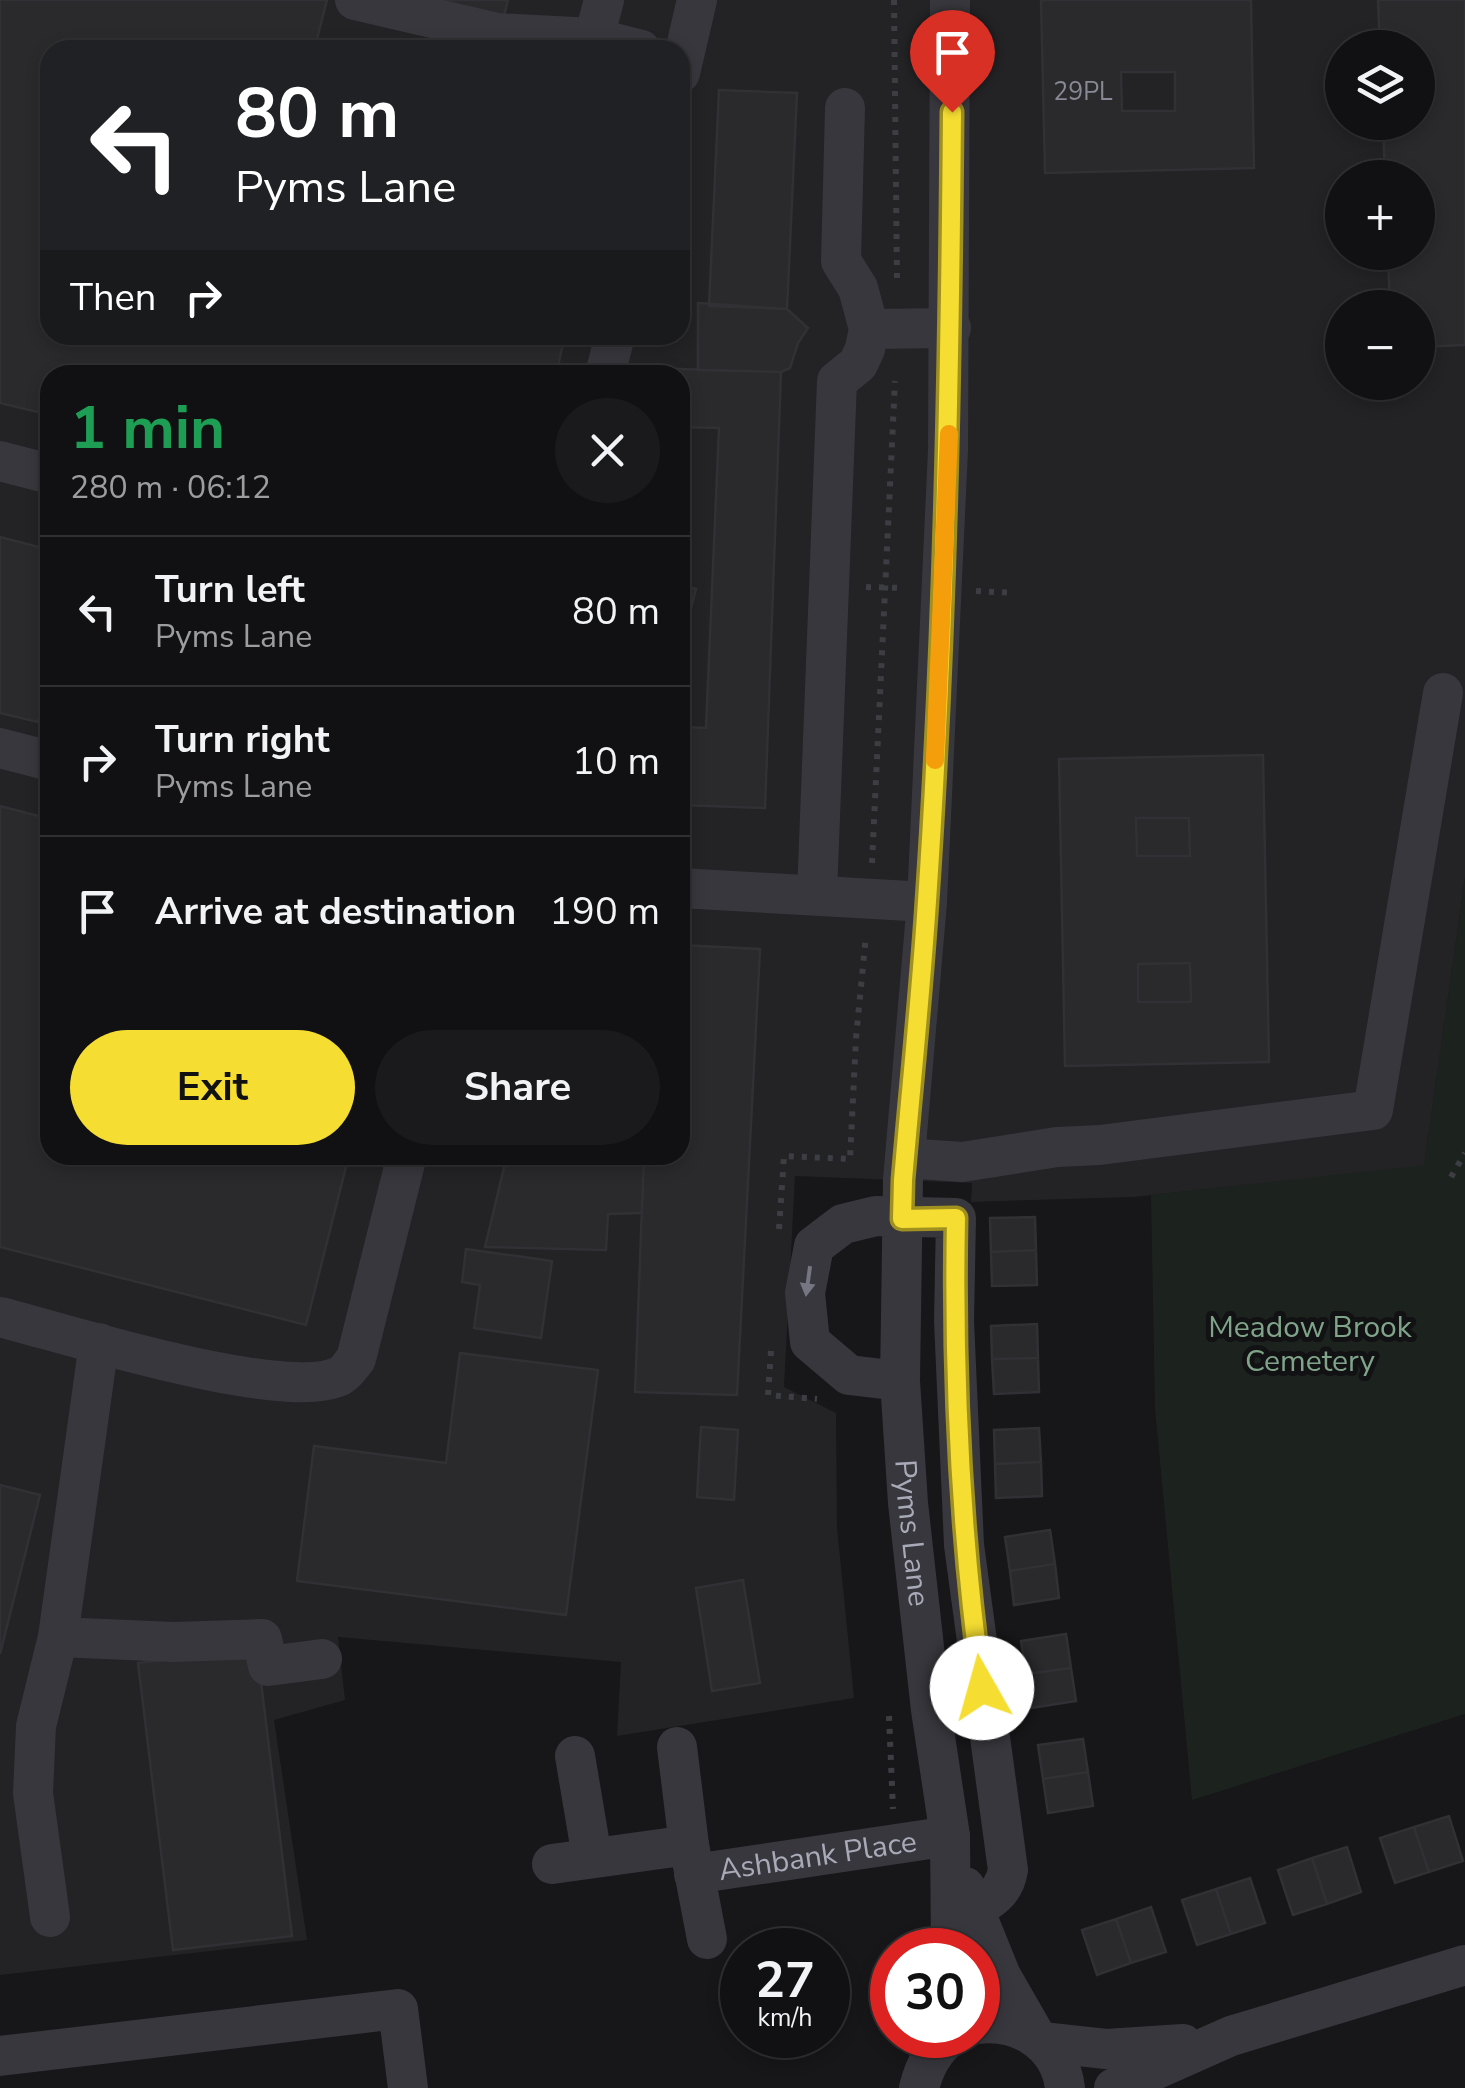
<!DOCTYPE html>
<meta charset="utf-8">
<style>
body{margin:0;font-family:"Nunito Sans",sans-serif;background:#1a191b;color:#f1f3f6;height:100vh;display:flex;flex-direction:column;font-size:38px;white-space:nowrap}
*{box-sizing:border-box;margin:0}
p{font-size:32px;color:#9c9d9f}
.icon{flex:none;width:55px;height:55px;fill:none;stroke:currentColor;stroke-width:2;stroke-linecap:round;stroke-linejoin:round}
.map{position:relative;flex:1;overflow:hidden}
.drawer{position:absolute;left:40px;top:365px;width:650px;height:800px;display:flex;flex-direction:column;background:#111012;border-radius:30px;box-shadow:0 5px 15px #0003,0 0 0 2px #303032}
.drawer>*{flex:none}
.top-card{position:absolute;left:40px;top:40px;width:650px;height:305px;border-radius:30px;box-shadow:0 5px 15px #0003,0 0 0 2px #303032;background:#202124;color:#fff;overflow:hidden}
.tools{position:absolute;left:1325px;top:30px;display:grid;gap:20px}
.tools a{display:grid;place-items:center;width:110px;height:110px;border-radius:50%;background:#111012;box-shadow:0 5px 15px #0003,0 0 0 2px #303032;font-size:50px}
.speed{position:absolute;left:720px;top:1928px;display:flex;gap:20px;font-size:50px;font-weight:700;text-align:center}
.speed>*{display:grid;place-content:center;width:130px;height:130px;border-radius:50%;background:#111012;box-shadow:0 5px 15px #0003,0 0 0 2px #303032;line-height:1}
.speed small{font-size:25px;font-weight:400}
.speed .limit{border:15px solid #d22;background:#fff;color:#111}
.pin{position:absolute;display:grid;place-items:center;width:85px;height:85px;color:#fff;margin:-102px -42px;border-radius:50% 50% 50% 0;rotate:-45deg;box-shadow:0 0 10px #0007}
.pin .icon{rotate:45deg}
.me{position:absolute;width:110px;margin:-55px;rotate:353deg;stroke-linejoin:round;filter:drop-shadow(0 0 8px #0008)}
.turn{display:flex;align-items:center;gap:35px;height:210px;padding:0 30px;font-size:45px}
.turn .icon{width:130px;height:130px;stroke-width:2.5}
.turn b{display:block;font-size:70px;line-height:85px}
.then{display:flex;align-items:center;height:95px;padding:0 30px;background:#0003;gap:20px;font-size:38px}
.round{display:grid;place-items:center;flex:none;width:105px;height:105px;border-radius:52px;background:#1a191b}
.summary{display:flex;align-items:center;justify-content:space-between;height:170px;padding:0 30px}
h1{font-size:60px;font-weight:700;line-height:75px;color:#1e9e55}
.cta{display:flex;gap:20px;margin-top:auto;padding:20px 30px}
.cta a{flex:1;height:115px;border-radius:60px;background:#f5dd32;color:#111;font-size:40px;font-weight:700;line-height:115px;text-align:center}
.cta a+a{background:#1a191b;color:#f1f3f6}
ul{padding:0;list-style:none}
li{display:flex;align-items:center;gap:30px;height:150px;padding:0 30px;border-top:2px solid #303032}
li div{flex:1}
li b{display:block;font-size:38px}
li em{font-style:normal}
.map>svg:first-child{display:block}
</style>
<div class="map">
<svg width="1465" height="2088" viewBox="0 0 1465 2088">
<rect width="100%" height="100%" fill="#171618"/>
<!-- built -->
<path fill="#232225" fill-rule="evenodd" d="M0 0H1465V878L1424 1166 1133 1197 971 1202 972 1183 795 1176 784 1387 836 1413 837 1527 854 1698 617 1736 621 1662 338 1637 345 1700 274 1720 307 1940 0 1975ZM1342 48H1418V122H1342ZM50 50H680V335H50ZM1342 178H1418V252H1342ZM1342 308H1418V382H1342ZM50 375H680V1155H50Z"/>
<!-- green -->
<path fill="#1c231f" d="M1465 878V1714L1192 1800 1155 1408 1151 1195 1424 1165Z"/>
<!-- building -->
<path fill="#2a292c" stroke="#313034" stroke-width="2.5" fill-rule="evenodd" d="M0 0H327L317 39 356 50H50V335H565L556 375H50V415L0 403Z
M421 0H508L503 20Z
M1041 0H1251L1254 168 1045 173ZM1121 72H1175V111H1122Z
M1378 0H1465V345L1418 347V308H1390L1388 252H1418V178H1385L1383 122H1418V48H1380Z
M719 90 797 93 787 309 709 306Z
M698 303 787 309 808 328 798 343 790 368 781 372 698 370Z
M647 368 781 372 765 808 680 805V727L706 728 719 428 680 427V375H647Z
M0 537 50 550V693L45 691 38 722 0 713Z
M680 585 696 589 680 651Z
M1263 755 1269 1062 1065 1066 1059 759ZM1136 818H1189L1190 856H1137ZM1190 963 1191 1002H1138V964Z
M0 806 50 819V1155H349L306 1325 0 1247Z
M1136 818H1189L1190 856H1137Z
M680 945 760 949 737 1395 635 1392 644 1155H680Z
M1190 963 1191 1002H1138V964Z
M507 1155H644L642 1213 608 1214 606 1250 485 1247Z
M1035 1217 1036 1250 991 1252 990 1218Z
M466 1249 552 1261 541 1338 474 1328 480 1285 462 1282Z
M1036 1250 1037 1285 992 1286 991 1252Z
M1037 1324 1038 1358 992 1359 991 1326Z
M460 1353 598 1370 566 1615 297 1581 314 1446 446 1463Z
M1038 1358 1039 1392 994 1394 992 1359Z
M701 1427 738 1430 734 1500 697 1497Z
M1039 1428 1041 1462 995 1464 994 1430Z
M1041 1462 1042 1496 996 1498 995 1464Z
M0 1485 40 1495 0 1654Z
M1050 1530 1055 1564 1010 1571 1005 1537Z
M1055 1564 1059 1598 1014 1605 1010 1571Z
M743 1580 760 1683 712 1691 696 1588Z
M1066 1634 1071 1668 1026 1674 1021 1641Z
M257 1649 292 1936 173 1950 138 1663Z
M1071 1668 1076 1701 1031 1708 1026 1674Z
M1083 1739 1088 1772 1043 1779 1038 1745Z
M1088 1772 1093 1806 1048 1813 1043 1779Z
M1449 1816 1463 1861 1429 1872 1414 1827Z
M1414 1827 1429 1872 1395 1883 1380 1838Z
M1347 1847 1361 1892 1327 1904 1312 1858Z
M1312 1858 1327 1904 1293 1915 1278 1870Z
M1250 1878 1265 1923 1231 1934 1216 1889Z
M1216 1889 1231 1934 1197 1945 1182 1900Z
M1151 1907 1166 1952 1131 1963 1116 1919Z
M1116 1919 1131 1963 1097 1975 1082 1930Z"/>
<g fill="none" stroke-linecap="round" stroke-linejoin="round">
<!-- path -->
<path stroke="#3d3e44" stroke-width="6" stroke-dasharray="5 8" stroke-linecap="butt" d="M894 0 897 279
M866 587 903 588
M976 591 1015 593
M872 863 895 381
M1451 1177 1465 1153
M779 1229 784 1156 850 1159 856 1038 866 935
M771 1351 768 1395 817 1399
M889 1716 893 1809"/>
<!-- minor -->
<g stroke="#37373d" stroke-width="40">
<path d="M355 0 497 33 594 38 641 50"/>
<path id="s1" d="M950 0 948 450 927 902 903 1180 900 1381 908 1503 931 1710 950 1836 951 1950"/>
<path d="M594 38 604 0"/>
<path d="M680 73 697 0"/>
<path d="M869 329 951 328"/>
<path d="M605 375 615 335"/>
<path d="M0 461 50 474"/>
<path d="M0 748 50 761"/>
<path d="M680 888 927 902"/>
<path d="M817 894 837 381 858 364 865 349 869 329 858 288 841 261 845 108"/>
<path d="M905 1158 962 1162 1057 1147 1100 1145 1373 1110 1443 693"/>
<path d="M0 1317C67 1334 284 1403 340 1376 346 1373 351 1365 356 1359L407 1155"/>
<path d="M900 1381 849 1375 810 1342 805 1293 814 1246 843 1224 876 1216 956 1218 954 1321 964 1545 1008 1870C1003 1900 977 1908 951 1912"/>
<path d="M58 1637 174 1642 262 1639 268 1666 322 1659"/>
<path d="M677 1747 689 1845"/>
<path d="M575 1756 592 1857"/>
<path d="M552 1864 689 1845 707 1939"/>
<path id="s2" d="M694 1874 950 1836"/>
<path d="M965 1887 1001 1976 1036 2037"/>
<path d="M50 1917 33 1793 36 1726 58 1637 99 1343"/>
<path d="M978 2024C1020 2019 1060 2044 1065 2088"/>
<path d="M1042 2042 1106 2049 1183 2044"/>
<path d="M0 2056 398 2009 408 2088"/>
<path d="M919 2088C925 2065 933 2051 951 2035"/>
<path d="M1114 2088 1231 2036 1465 1965"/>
</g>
</g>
<!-- one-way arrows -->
<defs><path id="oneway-solid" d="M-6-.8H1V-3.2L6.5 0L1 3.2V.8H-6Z" transform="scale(2.5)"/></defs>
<use fill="#757681" href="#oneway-solid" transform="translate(808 1281) rotate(98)"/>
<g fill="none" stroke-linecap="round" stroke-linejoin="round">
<defs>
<path id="route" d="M952 112C950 375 945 638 927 901 921 994 911 1087 903 1180L902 1219 956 1218C953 1376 960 1531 982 1688"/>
</defs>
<!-- route casing -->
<use href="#route" stroke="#9f9020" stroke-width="25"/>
<!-- route -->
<use href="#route" stroke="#f5dd32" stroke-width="18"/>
<!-- slow -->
<path stroke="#f59e0b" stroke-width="18" d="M935 760 949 434"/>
</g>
<g text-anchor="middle" stroke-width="10" stroke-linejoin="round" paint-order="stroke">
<!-- number labels -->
<g font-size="25" fill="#888994">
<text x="1083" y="100">29PL</text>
</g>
<!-- park labels -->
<g font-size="30" fill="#7fa489" stroke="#121113">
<text x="1310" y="1337">Meadow Brook<tspan x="1310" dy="34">Cemetery</tspan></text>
</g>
<!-- street labels -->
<g font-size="30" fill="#a8aab8" stroke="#121113">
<text dy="10" stroke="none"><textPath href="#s1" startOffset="1535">Pyms Lane</textPath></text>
<text dy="10" stroke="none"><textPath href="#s2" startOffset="125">Ashbank Place</textPath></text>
</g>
</g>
</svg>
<div class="tools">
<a><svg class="icon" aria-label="layers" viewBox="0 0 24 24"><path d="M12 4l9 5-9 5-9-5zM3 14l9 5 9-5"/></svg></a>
<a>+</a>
<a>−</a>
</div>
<div class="speed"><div>27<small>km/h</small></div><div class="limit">30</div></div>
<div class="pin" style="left:952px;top:112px;background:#d93025"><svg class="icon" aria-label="arrive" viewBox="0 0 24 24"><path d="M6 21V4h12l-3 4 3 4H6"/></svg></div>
<svg class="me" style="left:982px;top:1688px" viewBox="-20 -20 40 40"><circle r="19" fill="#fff"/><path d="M0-13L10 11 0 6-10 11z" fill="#f5dd32"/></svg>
<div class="top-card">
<div class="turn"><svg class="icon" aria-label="left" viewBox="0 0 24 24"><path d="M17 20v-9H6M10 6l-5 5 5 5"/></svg><div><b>80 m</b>Pyms Lane</div></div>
<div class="then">Then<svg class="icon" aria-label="right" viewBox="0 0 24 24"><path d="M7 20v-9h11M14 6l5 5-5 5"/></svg></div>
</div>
<section class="drawer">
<div class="summary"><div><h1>1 min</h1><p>280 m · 06:12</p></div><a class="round"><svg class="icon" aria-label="close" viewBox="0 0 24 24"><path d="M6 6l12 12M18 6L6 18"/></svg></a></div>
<ul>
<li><svg class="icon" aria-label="left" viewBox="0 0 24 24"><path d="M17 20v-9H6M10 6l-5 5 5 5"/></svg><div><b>Turn left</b><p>Pyms Lane</p></div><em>80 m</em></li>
<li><svg class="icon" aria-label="right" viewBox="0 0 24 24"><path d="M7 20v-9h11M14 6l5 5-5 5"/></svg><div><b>Turn right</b><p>Pyms Lane</p></div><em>10 m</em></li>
<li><svg class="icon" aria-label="arrive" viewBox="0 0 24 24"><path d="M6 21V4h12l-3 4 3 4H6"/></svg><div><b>Arrive at destination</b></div><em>190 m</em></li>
</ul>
<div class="cta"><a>Exit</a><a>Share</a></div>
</section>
</div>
